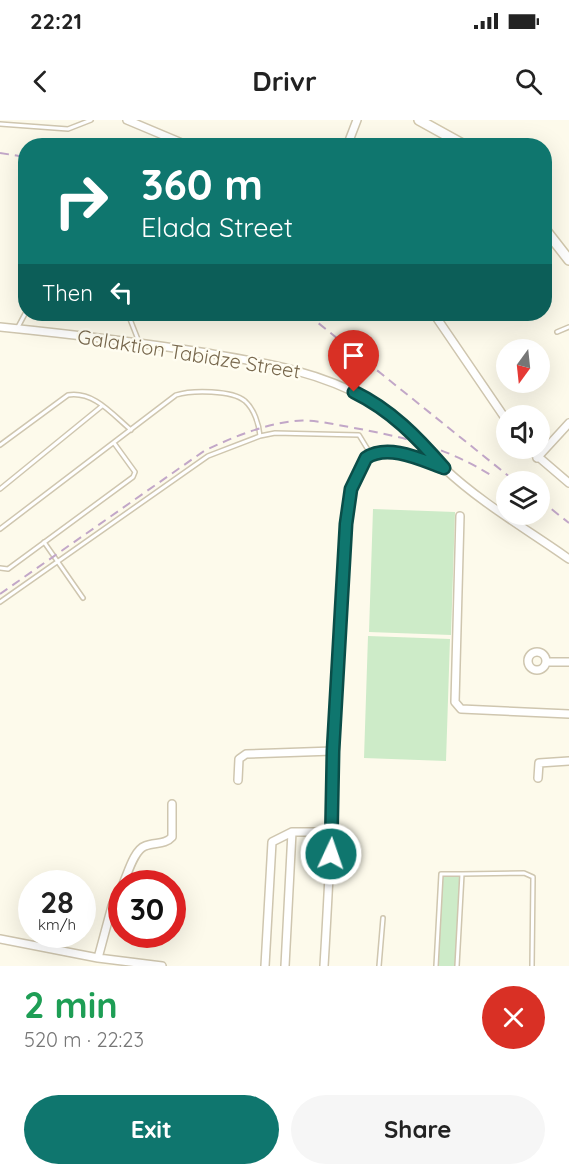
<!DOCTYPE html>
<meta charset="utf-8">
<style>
body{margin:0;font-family:Quicksand,sans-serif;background:#f6f6f6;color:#222;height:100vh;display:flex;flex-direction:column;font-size:22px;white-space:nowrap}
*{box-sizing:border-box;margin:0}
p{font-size:20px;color:#767676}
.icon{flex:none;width:33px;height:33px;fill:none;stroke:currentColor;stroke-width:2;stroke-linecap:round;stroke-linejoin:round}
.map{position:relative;height:846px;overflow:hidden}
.drawer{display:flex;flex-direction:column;background:#fff;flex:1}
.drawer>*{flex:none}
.banner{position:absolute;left:18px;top:18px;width:534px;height:183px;border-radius:24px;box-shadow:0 6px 24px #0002;background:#0f766e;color:#fff;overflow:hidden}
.needle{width:39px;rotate:195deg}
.tools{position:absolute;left:496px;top:219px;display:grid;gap:12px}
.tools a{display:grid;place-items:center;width:54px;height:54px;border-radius:50%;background:#fff;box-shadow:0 6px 24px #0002;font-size:30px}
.speed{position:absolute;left:18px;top:750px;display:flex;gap:12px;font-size:30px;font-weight:700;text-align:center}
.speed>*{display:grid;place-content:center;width:78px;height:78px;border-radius:50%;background:#fff;box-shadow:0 6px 24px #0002;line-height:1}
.speed small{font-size:15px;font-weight:400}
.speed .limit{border:9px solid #d22;background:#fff;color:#111}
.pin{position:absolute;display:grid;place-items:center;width:51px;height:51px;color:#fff;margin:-62px -26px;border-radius:50% 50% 50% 0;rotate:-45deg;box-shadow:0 0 6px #0007}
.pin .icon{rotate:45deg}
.me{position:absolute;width:66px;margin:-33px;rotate:3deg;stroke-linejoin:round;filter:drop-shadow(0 0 4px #0008)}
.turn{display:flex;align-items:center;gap:21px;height:126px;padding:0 24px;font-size:27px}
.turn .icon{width:78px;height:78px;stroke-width:2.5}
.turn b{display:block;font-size:42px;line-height:51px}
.then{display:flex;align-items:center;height:57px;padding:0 24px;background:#0003;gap:12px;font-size:22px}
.round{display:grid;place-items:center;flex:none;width:63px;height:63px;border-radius:32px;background:#f6f6f6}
.headline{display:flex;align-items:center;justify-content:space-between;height:102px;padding:0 24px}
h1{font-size:36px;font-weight:700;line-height:45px;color:#1e9e55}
.primary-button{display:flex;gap:12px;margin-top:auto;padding:12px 24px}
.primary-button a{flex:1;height:69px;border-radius:36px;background:#0f766e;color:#fff;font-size:24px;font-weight:700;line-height:69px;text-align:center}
.primary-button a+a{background:#f6f6f6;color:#222}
.status{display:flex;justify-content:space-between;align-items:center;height:42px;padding:0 30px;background:#fff;direction:ltr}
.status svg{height:16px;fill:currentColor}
header{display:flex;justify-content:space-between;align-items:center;height:78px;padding:0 24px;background:#fff;font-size:27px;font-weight:700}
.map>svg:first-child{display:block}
</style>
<div class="status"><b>22:21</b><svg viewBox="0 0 49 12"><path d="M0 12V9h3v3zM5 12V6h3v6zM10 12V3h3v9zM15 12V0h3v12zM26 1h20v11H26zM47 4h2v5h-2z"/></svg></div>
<header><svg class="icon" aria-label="back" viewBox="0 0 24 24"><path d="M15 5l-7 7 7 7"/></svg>Drivr<svg class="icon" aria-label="search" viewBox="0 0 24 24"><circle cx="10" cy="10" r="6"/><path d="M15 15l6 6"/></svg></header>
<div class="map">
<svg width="569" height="846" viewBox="0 0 569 846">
<rect width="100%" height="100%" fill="#fdfaeb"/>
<!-- green -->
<path fill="#cdebc8" d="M373 389 455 392 451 515 369 512Z
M368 516 450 519 446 641 364 638Z
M441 754H462L457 846H436Z"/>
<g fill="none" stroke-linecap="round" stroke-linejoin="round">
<defs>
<path id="lane" d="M0 4 68 9 91 0
M128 194 139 222
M18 207 26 192
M557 212 569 207
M0 325 68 275C94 271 112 294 131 310
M0 369 102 286
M0 409 176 275C192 270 232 270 245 281 254 289 259 304 260 316
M44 422 83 478
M0 448 8 449 133 357 135 352 114 323
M0 482 208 336 260 316 275 313 359 315 370 333
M462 754 524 753 533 757 532 846
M379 846 383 798
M436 846 441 754H462L457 846"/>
<path id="street" d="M127 0 189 26
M347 26 357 0
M434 194 507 301
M0 207C69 214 138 222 207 233 266 243 318 251 372 281 403 298 419 325 444 348 481 383 528 410 569 439
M528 328 569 363
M537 338 569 303
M460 396 455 582 461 589 569 594
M528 541a9 9 0 1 1 18 0a9 9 0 1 1-18 0Z
M546 542H569
M538 658 539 643 569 641
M238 660 239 639 246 634 333 631
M123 764C128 753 134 730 145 726 155 722 165 725 172 717V684
M0 819 98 838 162 846
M98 838 112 786 122 766
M265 846 272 722 292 712H332
M285 846 292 712
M324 846C333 699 338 551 346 404L351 369 366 337C388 324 420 339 441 347"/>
<path id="secondary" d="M419 0 466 26
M544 108 569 140"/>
</defs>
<!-- lane casing -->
<use href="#lane" stroke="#cfc6af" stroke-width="6"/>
<!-- street casing -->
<use href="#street" stroke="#cfc6af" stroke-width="10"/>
<!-- secondary casing -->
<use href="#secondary" stroke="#d2c8ad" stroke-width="12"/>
<!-- lane -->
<use href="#lane" stroke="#fff" stroke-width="3"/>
<!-- street -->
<use href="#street" stroke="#fff" stroke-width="7"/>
<!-- secondary -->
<use href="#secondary" stroke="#fff" stroke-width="9"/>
<!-- rail -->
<path stroke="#c2a7c8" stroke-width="2" stroke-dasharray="9 6" stroke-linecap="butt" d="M0 33 26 37
M307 194 516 362
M540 380 569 403
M0 474 204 331C233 317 262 305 294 301 312 299 332 304 349 307 405 317 446 327 494 357"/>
</g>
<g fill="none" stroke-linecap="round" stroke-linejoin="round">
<defs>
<path id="route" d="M331 734 333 631 346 404 351 369 366 338C388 323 422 340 444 348 417 317 391 290 354 272"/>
</defs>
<!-- route casing -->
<use href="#route" stroke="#0a4d48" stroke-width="15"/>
<!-- route -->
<use href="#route" stroke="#0f766e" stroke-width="10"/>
</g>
<g text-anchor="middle" stroke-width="5" stroke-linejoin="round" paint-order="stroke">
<!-- street labels -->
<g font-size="20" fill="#78684d" stroke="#fffdf1">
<text transform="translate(189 234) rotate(9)" y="7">Galaktion Tabidze Street</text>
</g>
</g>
</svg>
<div class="tools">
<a><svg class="needle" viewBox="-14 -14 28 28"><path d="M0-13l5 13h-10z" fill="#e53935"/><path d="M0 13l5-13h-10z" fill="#767676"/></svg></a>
<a><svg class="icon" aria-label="sound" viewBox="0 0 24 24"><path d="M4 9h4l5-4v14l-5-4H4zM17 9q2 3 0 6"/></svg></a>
<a><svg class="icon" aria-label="layers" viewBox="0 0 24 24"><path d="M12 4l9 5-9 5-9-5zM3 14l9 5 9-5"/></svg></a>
</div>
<div class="speed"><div>28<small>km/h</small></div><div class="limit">30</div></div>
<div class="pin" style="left:354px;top:272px;background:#d93025"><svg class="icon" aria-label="arrive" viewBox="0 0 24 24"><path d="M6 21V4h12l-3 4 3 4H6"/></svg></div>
<svg class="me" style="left:331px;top:734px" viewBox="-20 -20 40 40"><circle r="17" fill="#0f766e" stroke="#fff" stroke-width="3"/><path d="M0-11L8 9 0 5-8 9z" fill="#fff"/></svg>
<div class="banner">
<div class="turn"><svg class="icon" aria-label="right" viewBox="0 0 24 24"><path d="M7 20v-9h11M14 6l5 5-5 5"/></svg><div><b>360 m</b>Elada Street</div></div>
<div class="then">Then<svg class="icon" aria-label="left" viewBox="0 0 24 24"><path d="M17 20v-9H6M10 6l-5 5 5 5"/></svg></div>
</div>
</div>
<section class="drawer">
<div class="headline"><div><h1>2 min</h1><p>520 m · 22:23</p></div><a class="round" style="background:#d93025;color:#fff"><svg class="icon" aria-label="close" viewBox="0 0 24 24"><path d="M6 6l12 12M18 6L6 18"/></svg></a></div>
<div class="primary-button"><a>Exit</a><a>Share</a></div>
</section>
